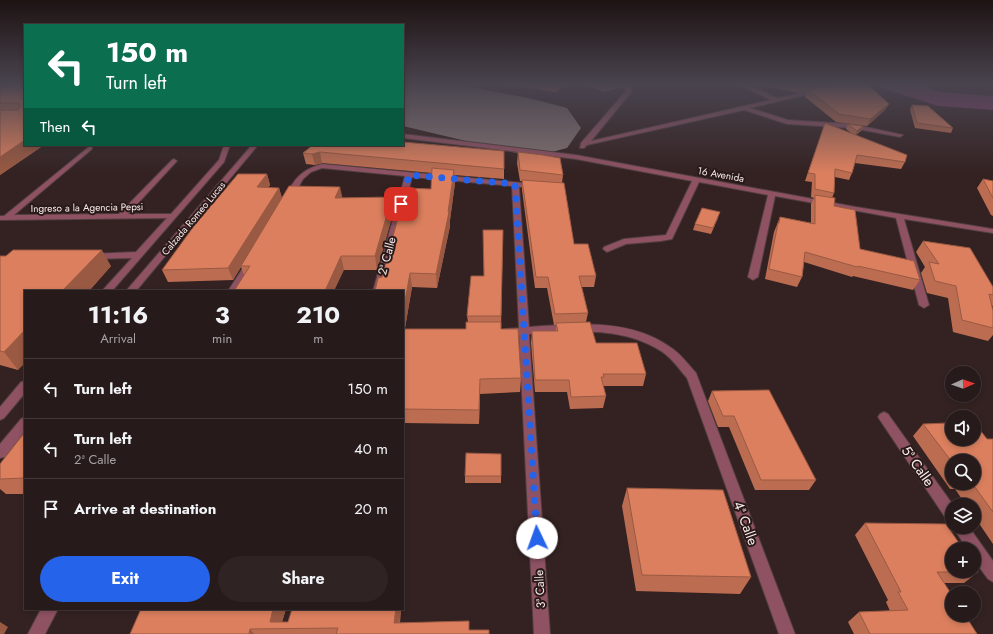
<!DOCTYPE html>
<meta charset="utf-8">
<style>
body{margin:0;font-family:Jost,sans-serif;background:#2f2323;color:#f1f3f6;height:100vh;display:flex;flex-direction:column;font-size:15px;white-space:nowrap}
*{box-sizing:border-box;margin:0}
p{font-size:13px;color:#a4a1a2}
.icon{flex:none;width:22px;height:22px;fill:none;stroke:currentColor;stroke-width:2;stroke-linecap:round;stroke-linejoin:round}
.map{position:relative;flex:1;overflow:hidden}
.sheet{position:absolute;left:24px;top:290px;width:380px;height:320px;display:flex;flex-direction:column;background:#271a1a;border-radius:0px;box-shadow:0 2px 6px #0003,0 0 0 1px #433839}
.sheet>*{flex:none}
.guide{position:absolute;left:24px;top:24px;width:380px;height:122px;border-radius:0px;box-shadow:0 2px 6px #0003,0 0 0 1px #433839;background:#0b6e4f;color:#fff;overflow:hidden}
.needle{width:26px;rotate:88deg}
.tools{position:absolute;left:945px;top:366px;display:grid;gap:8px}
.tools a{display:grid;place-items:center;width:36px;height:36px;border-radius:50%;background:#271a1a;box-shadow:0 2px 6px #0003,0 0 0 1px #433839;font-size:20px}
.pin{position:absolute;display:grid;place-items:center;width:34px;height:34px;color:#fff;margin:-17px;border-radius:8px;box-shadow:0 2px 6px #0006}
.me{position:absolute;width:44px;margin:-22px;rotate:357deg;stroke-linejoin:round;filter:drop-shadow(0 0 3px #0008)}
.turn{display:flex;align-items:center;gap:14px;height:84px;padding:0 16px;font-size:18px}
.turn .icon{width:52px;height:52px;stroke-width:2.5}
.turn b{display:block;font-size:28px;line-height:34px}
.then{display:flex;align-items:center;height:38px;padding:0 16px;background:#0003;gap:8px;font-size:15px}
.eta{display:flex;justify-content:space-evenly;align-items:center;height:68px;text-align:center}
.eta b{font-size:24px;font-weight:700;line-height:28px}
.button{display:flex;gap:8px;margin-top:auto;padding:8px 16px}
.button a{flex:1;height:46px;border-radius:24px;background:#2563eb;color:#fff;font-size:16px;font-weight:700;line-height:46px;text-align:center}
.button a+a{background:#2f2323;color:#f1f3f6}
ul{padding:0;list-style:none}
li{display:flex;align-items:center;gap:12px;height:60px;padding:0 16px;border-top:1px solid #433839}
li div{flex:1}
li b{display:block;font-size:15px}
li em{font-style:normal}
.map>svg:first-child{display:block}
</style>
<div class="map">
<svg width="993" height="634" viewBox="0 0 993 634">
<rect width="100%" height="100%" fill="#342222"/>
<g fill="none" stroke-linecap="round" stroke-linejoin="round">
<!-- river -->
<path fill="#8a3d70" fill-rule="evenodd" d="M883 84H916L940 92 993 96V110L938 106 885 89Z"/>
<!-- runway -->
<path fill="#827272" fill-rule="evenodd" d="M403 84H455L533 99 567 108 581 128 567 148 533 157 403 126Z"/>
<defs>
<path id="minor" d="M619 84 628 85 632 91 591 141 771 100 738 84H745L777 98 822 89V91L750 108 788 120 852 124 903 135 900 137 852 128 787 124 744 110 587 145 584 148H580L581 143 626 91 624 87Z
M403 134 576 155 856 207 993 229V233L904 219 929 305 924 308 919 305 896 218 775 196 758 277 753 280 748 277 768 195 699 182 672 239 661 241 626 244 607 252 603 249 604 247 624 239 666 235 692 181 576 159 403 138Z
M224 145H230L224 162 112 291H102L132 258 92 259 89 258 88 256 89 254 136 252 167 218 0 220V216H4L90 146 92 147V149L14 215 119 214 172 160 174 159 177 161 176 162 128 214H171L219 160Z
M252 145H258L136 291H126Z
M322 164 523 183V187H519L529 327C575 324 629 318 670 347 680 353 688 364 696 373L795 634H779L687 378C679 369 672 358 661 351 622 326 574 331 529 334L550 634H534L519 335H505L500 332 505 329 519 328 512 186 412 177 383 291H373L405 176 322 168 311 172 303 179 291 200H285L284 198C295 179 300 170 322 164Z
M251 259 255 262 238 291H228L248 260Z
M25 381V393L4 418 0 420V407L21 382Z
M884 412 888 414 953 505H952V522L947 520 880 420 878 417 880 414Z
M25 417V431L5 457 0 458V444L21 419Z
M953 527H969L993 561V582L988 579 974 560V549H967Z
M41 609H58L45 634H28Z"/>
</defs>
<!-- minor casing -->
<use href="#minor" stroke="#503e3e" stroke-width="2"/>
<!-- minor -->
<use href="#minor" fill="#8e5263" fill-rule="evenodd"/>
</g>
<!-- wall -->
<path fill="#bc6d51" fill-rule="evenodd" d="M0 84H25V145H44L0 175Z
M505 84H565L556 92Z
M586 84H619L618 88 604 92Z
M760 84H867L889 104 885 110 867 126 836 122 805 97 808 91 800 93 760 85Z
M912 105 953 128 951 133 915 128 910 110Z
M825 123 851 133 846 129 848 124 863 126 861 131 856 135 905 162 901 169 855 163 852 173 849 180 835 177 834 193 832 198 834 206 860 249 920 280 913 290 853 276 852 277 804 262 802 277 797 287 765 279 774 232 780 217 811 223V204L814 198 811 197 812 182 805 181Z
M313 145 504 151V179L454 175 455 183 450 220V226L437 288 412 287 405 328 382 277 431 189 432 173 322 163 315 165 306 164 303 153Z
M518 152 563 175 562 183 574 244 596 276 594 287H581L588 313 586 322 596 343 646 374 643 386H603L606 396 603 408 570 409 567 392H535L531 343 532 331H556V325H554L547 288H535L522 190V181H520L517 163Z
M267 174 270 185 268 188H279L282 198H343L394 210 377 270H344L244 275 241 267 233 280 168 282 162 270Z
M983 179 993 181V216L991 215 977 188Z
M718 218 711 234 693 230 695 224Z
M503 230 501 329 521 378 520 392 480 394 479 424 403 423V329H466L468 322 467 316 484 276Z
M923 241 993 287V305L992 307 993 311V335L988 341 953 332 948 298 927 293 921 273 925 267 916 252Z
M0 256 111 266 89 291H25L18 370 0 365Z
M712 391 816 480 809 490H755L729 427H718L708 401Z
M923 424 952 439H993V544L974 516V505H966L955 489H950L913 436ZM952 461 974 483H952Z
M25 432V494H6L0 489V464Z
M501 454V483H465V476Z
M627 488 751 577 740 594 636 591 622 506Z
M865 523 978 572 964 583H944L977 634H854L848 622 859 612 890 611 886 602 888 600 855 535Z
M141 609H286L282 622H288L292 609H401L400 623 470 630 489 634H130Z"/>
<!-- shaded-wall -->
<path fill="#995942" d="M559 84H565L556 92V86Z
M611 84H619L618 88 604 92 605 86Z
M811 84H838L808 90V91L800 93 802 86Z
M889 104 885 110 867 126 870 119Z
M863 126 861 131 855 136 857 131Z
M25 140V145H44L0 175V157Z
M320 152 322 163 315 165 312 154Z
M454 170 455 183 450 220V226L437 288 436 274 448 212Z
M267 174 270 185 261 199 257 187Z
M340 187 343 200 335 198Z
M279 188 282 199 233 280 228 268Z
M392 197 394 210 377 270 375 256Z
M102 250 111 266 89 291H62Z
M341 256 344 270 334 291H325Z
M410 273 412 287 405 328H403V313Z
M25 330V363L18 370 4 352Z
M480 379V394L479 424V410Z
M403 568 405 577 403 595Z
M273 609H286L280 629 270 622Z
M396 609H401L398 634 394 623Z
M0 622 8 627 4 634H0Z
M250 629 254 634H249Z"/>
<!-- building -->
<path fill="#db7f5e" stroke="#995942" d="M0 84H25V140L0 157V110H18L20 105 19 103H0Z
M543 84H559L556 86Z
M601 84H611L605 86Z
M793 84H811L802 86Z
M834 84H867L889 104 870 119 839 114 808 90Z
M912 105 928 106 953 128 917 123Z
M825 123 907 155 905 162 857 155 852 173 835 169 834 193 815 189V174L808 173Z
M848 124 863 126 857 131Z
M403 142 504 151V169L320 152 312 154 303 153 313 145H403Z
M518 152 543 155 560 158 563 175 520 170Z
M432 168 454 170 448 212H449L436 274 410 273 403 313V291H375L378 278 382 277 406 188 431 189Z
M238 174H267L257 187 279 188 228 268 162 270 194 226Z
M983 179 993 181V198Z
M522 180 564 183 574 244H588L596 276H579L588 313 555 314 548 277H536Z
M289 186 340 187 335 198 392 197 375 256H341L325 291H234L250 266H241Z
M815 195 835 198 834 206 855 210 860 249 914 261 920 280 858 266 857 267 805 252 802 277 769 269 778 223H779L780 217 815 224Z
M702 208 720 212 713 228 695 224Z
M483 230H503L501 316H467L471 276H484Z
M923 241 970 248 993 287V295L989 294 993 311V328L962 320 956 286 935 281 929 262 939 264Z
M13 250H102L62 291H25V330L4 352 0 351V256H6Z
M466 322H501V329H518L521 378 480 379 479 410 403 409V329H466Z
M590 322 596 343H637L646 374H603L604 377H601L606 396 571 397 569 380H535L532 331H558L556 323Z
M769 390 816 480H761L734 416H723L712 391Z
M948 423 952 429V439H974V430H980L987 439H993V512L972 483H974V461H952V462L923 424Z
M25 432V478L0 479V464Z
M466 453 501 454V476H465Z
M627 488 723 490 751 577 642 575Z
M865 523 946 524 963 549H952V571H974V566L978 572H937L952 595V615H965L977 634H870L859 612 908 610 898 592H901Z
M141 609H273L270 622H288L292 609H396L394 623 469 621V630H489V634H336L338 628 250 629 249 634H130Z"/>
<!-- sky -->
<linearGradient id="sky" x2="0" y2="1"><stop stop-color="#1d1313"/><stop offset="0.49" stop-color="#4a444f"/><stop offset="1" stop-color="#4a444f" stop-opacity="0"/></linearGradient>
<rect width="993" height="173" fill="url(#sky)"/>
<g fill="none" stroke-linecap="round" stroke-linejoin="round">
<!-- route -->
<path stroke="#2563eb" stroke-width="7" stroke-dasharray="0 12.6" d="M401 204 409 175 515 184 537 538"/>
</g>
<g text-anchor="middle" stroke-width="4" stroke-linejoin="round" paint-order="stroke">
<!-- far-street labels -->
<g font-size="10" fill="#f9eceb" stroke="#291918">
<text transform="translate(721 174) rotate(10)" y="4">16 Avenida</text>
<text transform="translate(87 207) rotate(-1)" y="4">Ingreso a la Agencia Pepsi</text>
<text transform="translate(193 218) rotate(-50)" y="4">Calzada Romeo Lucas</text>
</g>
<!-- street labels -->
<g font-size="12" fill="#f9eceb" stroke="#291918">
<text transform="translate(387 256) rotate(-75)" y="4">2ª Calle</text>
<text transform="translate(540 589) rotate(-93)" y="4">3ª Calle</text>
</g>
<!-- near-street labels -->
<g font-size="14" fill="#f9eceb" stroke="#291918">
<text transform="translate(918 466) rotate(55)" y="5">5ª Calle</text>
<text transform="translate(746 523) rotate(70)" y="5">4ª Calle</text>
</g>
</g>
</svg>
<div class="tools">
<a><svg class="needle" viewBox="-14 -14 28 28"><path d="M0-13l5 13h-10z" fill="#e53935"/><path d="M0 13l5-13h-10z" fill="#a4a1a2"/></svg></a>
<a><svg class="icon" aria-label="sound" viewBox="0 0 24 24"><path d="M4 9h4l5-4v14l-5-4H4zM17 9q2 3 0 6"/></svg></a>
<a><svg class="icon" aria-label="search" viewBox="0 0 24 24"><circle cx="10" cy="10" r="6"/><path d="M15 15l6 6"/></svg></a>
<a><svg class="icon" aria-label="layers" viewBox="0 0 24 24"><path d="M12 4l9 5-9 5-9-5zM3 14l9 5 9-5"/></svg></a>
<a>+</a>
<a>−</a>
</div>
<div class="pin" style="left:401px;top:204px;background:#d93025"><svg class="icon" aria-label="arrive" viewBox="0 0 24 24"><path d="M6 21V4h12l-3 4 3 4H6"/></svg></div>
<svg class="me" style="left:537px;top:538px" viewBox="-20 -20 40 40"><circle r="19" fill="#fff"/><path d="M0-13L10 11 0 6-10 11z" fill="#2563eb"/></svg>
<div class="guide">
<div class="turn"><svg class="icon" aria-label="left" viewBox="0 0 24 24"><path d="M17 20v-9H6M10 6l-5 5 5 5"/></svg><div><b>150 m</b>Turn left</div></div>
<div class="then">Then<svg class="icon" aria-label="left" viewBox="0 0 24 24"><path d="M17 20v-9H6M10 6l-5 5 5 5"/></svg></div>
</div>
<section class="sheet">
<div class="eta">
<div><b>11:16</b><p>Arrival</p></div>
<div><b>3</b><p>min</p></div>
<div><b>210</b><p>m</p></div>
</div>
<ul>
<li><svg class="icon" aria-label="left" viewBox="0 0 24 24"><path d="M17 20v-9H6M10 6l-5 5 5 5"/></svg><div><b>Turn left</b></div><em>150 m</em></li>
<li><svg class="icon" aria-label="left" viewBox="0 0 24 24"><path d="M17 20v-9H6M10 6l-5 5 5 5"/></svg><div><b>Turn left</b><p>2ª Calle</p></div><em>40 m</em></li>
<li><svg class="icon" aria-label="arrive" viewBox="0 0 24 24"><path d="M6 21V4h12l-3 4 3 4H6"/></svg><div><b>Arrive at destination</b></div><em>20 m</em></li>
</ul>
<div class="button"><a>Exit</a><a>Share</a></div>
</section>
</div>
